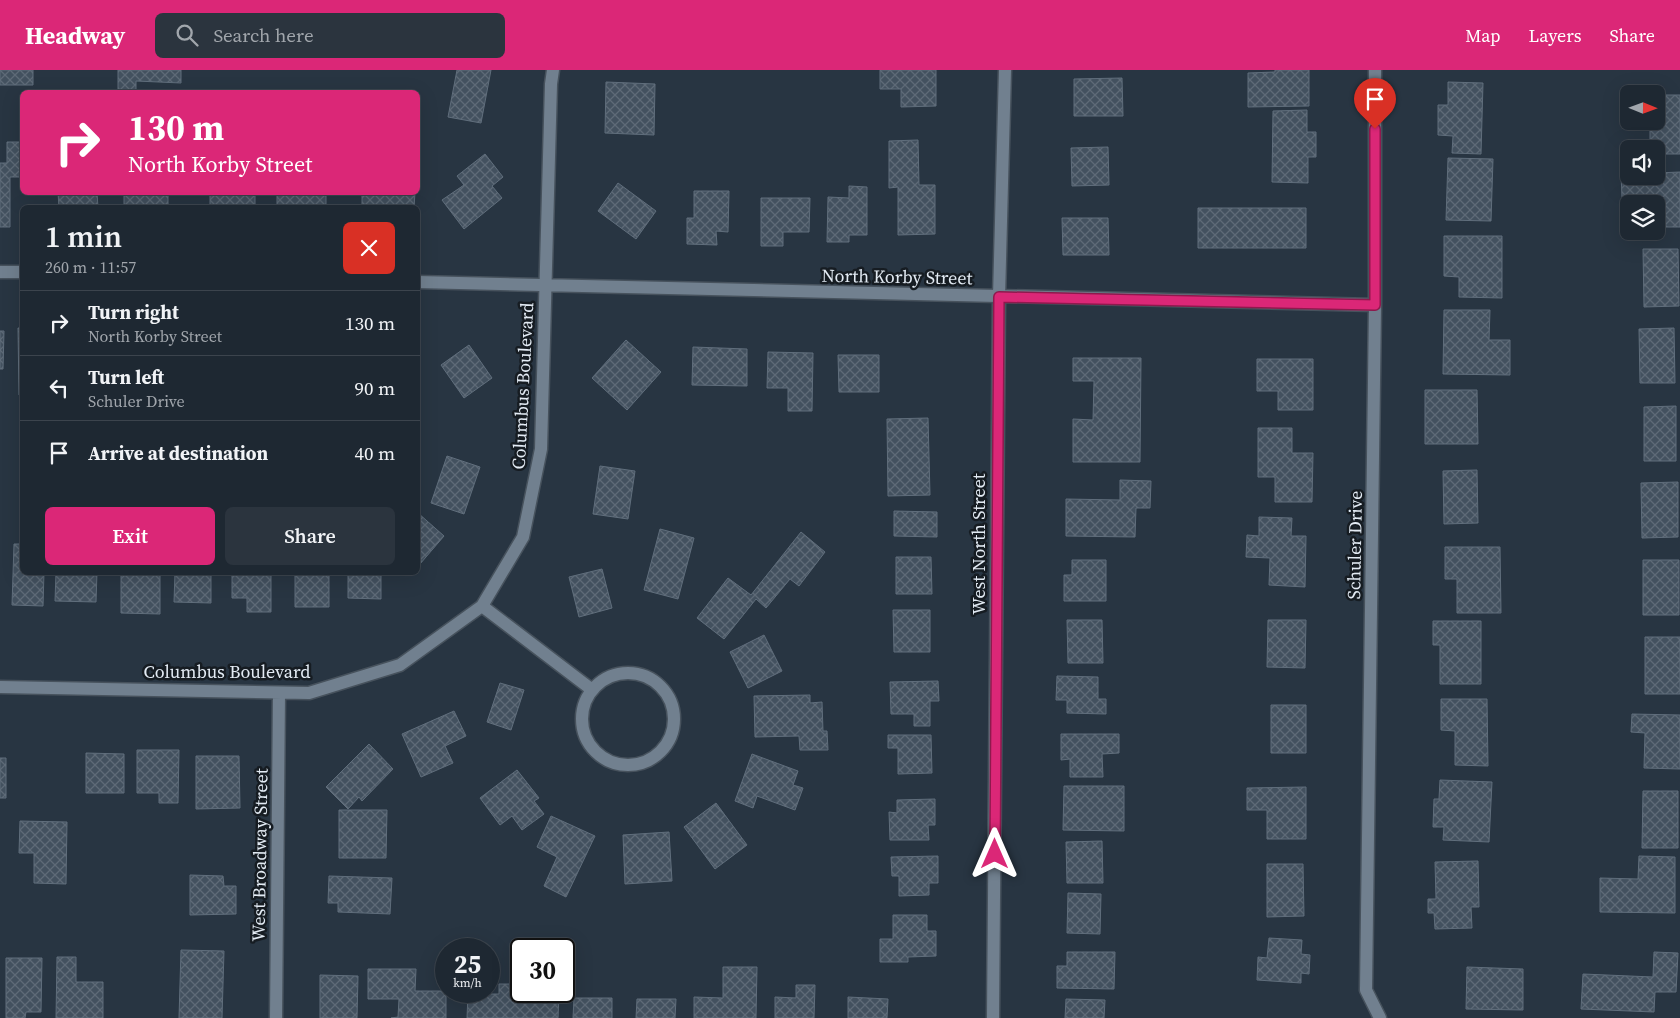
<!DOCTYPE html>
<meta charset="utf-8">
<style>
body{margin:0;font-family:"Source Serif 4",serif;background:#2b343e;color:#f1f3f6;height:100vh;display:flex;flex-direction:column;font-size:19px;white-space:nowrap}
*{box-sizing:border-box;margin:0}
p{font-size:16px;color:#a1a6ac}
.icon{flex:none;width:28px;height:28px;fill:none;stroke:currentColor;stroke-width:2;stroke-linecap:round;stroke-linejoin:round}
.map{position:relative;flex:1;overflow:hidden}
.panel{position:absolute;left:20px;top:135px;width:400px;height:370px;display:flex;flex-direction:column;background:#1e2832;border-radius:8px;box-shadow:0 5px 20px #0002,0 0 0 1px #3c444d}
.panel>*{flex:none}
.hud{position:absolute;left:20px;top:20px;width:400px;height:105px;border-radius:8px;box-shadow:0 5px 20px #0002,0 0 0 1px #3c444d;background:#db2777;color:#fff;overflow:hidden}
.needle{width:32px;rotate:91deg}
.tools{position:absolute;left:1620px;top:15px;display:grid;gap:10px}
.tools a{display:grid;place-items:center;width:45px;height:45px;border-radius:8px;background:#1e2832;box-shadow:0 5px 20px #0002,0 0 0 1px #3c444d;font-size:25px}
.speed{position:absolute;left:435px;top:868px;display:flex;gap:10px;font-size:25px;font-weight:700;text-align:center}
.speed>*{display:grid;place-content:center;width:65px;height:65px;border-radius:50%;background:#1e2832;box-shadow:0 5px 20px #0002,0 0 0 1px #3c444d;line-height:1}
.speed small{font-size:12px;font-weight:400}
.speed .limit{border:2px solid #111;border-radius:8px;background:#fff;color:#111}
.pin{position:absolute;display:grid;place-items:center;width:42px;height:42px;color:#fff;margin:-51px -21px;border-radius:50% 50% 50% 0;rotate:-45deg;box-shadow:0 0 5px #0007}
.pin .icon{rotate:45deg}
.me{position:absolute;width:55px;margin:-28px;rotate:0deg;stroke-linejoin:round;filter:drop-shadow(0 0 4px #0008)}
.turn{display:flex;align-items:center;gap:18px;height:105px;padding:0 25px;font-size:22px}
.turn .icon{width:65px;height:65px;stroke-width:2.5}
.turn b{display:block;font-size:35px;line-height:42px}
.round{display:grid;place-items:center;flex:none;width:52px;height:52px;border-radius:8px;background:#2b343e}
.headline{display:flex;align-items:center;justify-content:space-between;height:85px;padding:0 25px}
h1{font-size:30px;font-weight:600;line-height:38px}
.cta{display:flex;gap:10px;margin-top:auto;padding:10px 25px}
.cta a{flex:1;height:58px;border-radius:8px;background:#db2777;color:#fff;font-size:20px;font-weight:600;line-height:58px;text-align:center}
.cta a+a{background:#2b343e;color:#f1f3f6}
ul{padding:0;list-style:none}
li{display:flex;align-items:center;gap:15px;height:65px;padding:0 25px;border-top:1px solid #3c444d}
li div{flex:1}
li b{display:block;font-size:19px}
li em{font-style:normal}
header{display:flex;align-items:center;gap:30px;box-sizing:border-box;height:70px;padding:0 25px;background:#db2777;color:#fff}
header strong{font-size:24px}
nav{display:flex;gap:28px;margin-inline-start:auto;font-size:18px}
.search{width:350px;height:45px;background:#2b343e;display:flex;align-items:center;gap:12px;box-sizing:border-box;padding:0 18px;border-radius:8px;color:#a1a6ac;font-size:19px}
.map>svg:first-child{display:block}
</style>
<header>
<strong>Headway</strong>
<div class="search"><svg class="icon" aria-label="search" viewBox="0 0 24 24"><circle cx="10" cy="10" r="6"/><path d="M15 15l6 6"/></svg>Search here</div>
<nav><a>Map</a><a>Layers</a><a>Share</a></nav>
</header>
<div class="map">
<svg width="1680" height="948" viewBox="0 0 1680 948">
<defs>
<pattern id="building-cross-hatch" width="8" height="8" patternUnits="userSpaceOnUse" patternTransform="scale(1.25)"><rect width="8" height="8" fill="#43515f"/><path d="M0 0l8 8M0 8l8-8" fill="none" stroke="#5e6a77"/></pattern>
</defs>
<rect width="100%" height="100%" fill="#283542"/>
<!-- building -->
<path fill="url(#building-cross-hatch)" stroke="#606e7c" d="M0 0H33V15H0Z
M118 0H181V13L136 11V21H118Z
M457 0H491L481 53 448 47Z
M880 0H936V36L901 37V19H880Z
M1275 0H1309V36L1248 37V3L1275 2Z
M1122 8 1123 46H1074V9Z
M606 12 655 14 654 65 605 63Z
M1448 12 1483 13 1481 84 1452 83 1453 66 1438 65V35H1448Z
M1656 25H1680V84H1656V79H1650V51H1656Z
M1307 40V62H1316V87H1308V113L1272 112 1273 41Z
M918 70 919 115H935V164L898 165V117L889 118V71Z
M7 72H22V107H10V157H0V93H7Z
M1108 77 1109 115 1072 116 1071 78Z
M485 84 503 107 492 116 502 128 464 159 442 130 464 115 457 106Z
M1448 88 1493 89 1491 151 1446 150Z
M1680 102V157H1656V134H1645V127L1622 128 1621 103H1629V106H1656V103Z
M618 113 656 141 636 169 598 141Z
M849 116 867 117V165H849V172H827L828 127 849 128Z
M694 121H729L728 162 716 161 717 175 687 174V148H694Z
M58 122H97L98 138H59Z
M124 122H168V138H124Z
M210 122H255V138H210Z
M277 122H326V138H277Z
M362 122H415L414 138H362Z
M761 128H810L809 162H783V176H761Z
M1198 138H1306V178H1198Z
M1062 148H1108L1109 185H1063Z
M1444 166H1502V228L1459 227V207L1444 206Z
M1643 179H1678L1679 236 1644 237Z
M1444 240H1490L1489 270H1510V305L1443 304Z
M18 258H22V325H19Z
M1674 258 1675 313H1640L1639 259Z
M0 261H4L3 299H0Z
M626 270 661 302 627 340 592 308Z
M469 275 492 308 464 328 441 295Z
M693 277 747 279V316L692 315Z
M768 282 813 283 812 341H788V318H767Z
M838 285H879V322H839Z
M1073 288H1141L1140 392H1073V349L1093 350 1094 311H1073Z
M1257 289H1313V340H1278V321H1257Z
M1425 320H1477L1478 374H1425Z
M1676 336V391H1644V337Z
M928 348 930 425 888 426 887 349Z
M1258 358H1292V383H1313L1312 432H1275V407H1258Z
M447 386 480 397 464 444 431 433Z
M600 396 635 401 628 449 593 444Z
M1477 400 1478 453 1444 454 1443 401Z
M1120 410 1151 411 1150 438H1136L1135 467 1066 466V429L1120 430Z
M1678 412V467L1642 468 1641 413Z
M894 441 937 442V467L894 466Z
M418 443 444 466 420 494 418 492Z
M1259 447 1292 448 1291 466H1306L1305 517 1269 515 1270 488 1246 487 1247 465 1259 466Z
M22 454V502H44L43 536 12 535 14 474H21Z
M660 459 694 468 678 529 644 520Z
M801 462 825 482 799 516 790 509 766 538 756 529 724 569 697 548 728 508 751 525Z
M1445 477H1500L1501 543H1457V509H1445Z
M896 487H931L932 524H896Z
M1072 490H1106V531H1064V505H1072Z
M1643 490H1679V545H1643Z
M602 499 612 538 579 547 569 507Z
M56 502H97L96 532 55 531Z
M121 502H160V544L121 543Z
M175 502H211V533L174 532Z
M232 502H271V542H247V528H232Z
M295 502H329V537H295Z
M348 502H381V529L348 528Z
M893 540H930V582H894Z
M1067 550H1102L1103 593H1068Z
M1268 550H1306L1305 598 1267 597Z
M1433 551H1481V614H1440V575H1433Z
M764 565 782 601 748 618 730 582Z
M1645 567H1680V624H1645Z
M1057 606 1098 607V629H1106V644L1067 643V630H1056Z
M938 611 939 631H930V656H914V644H891L890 612Z
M500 613 524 620 511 660 487 652Z
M810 625V633L822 632 823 661H827L828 680H800L799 666 755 667 754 626Z
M1441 629H1487L1488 696 1455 695V661L1441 660Z
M1271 635H1306V683H1271Z
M454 641 466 666 445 676 453 693 421 707 402 664Z
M1632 644 1680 645V699L1644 698 1645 663 1631 662Z
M1061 664H1119V683L1102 684 1103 707H1070V689L1061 690Z
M888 665H931L932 703 898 704V678H888Z
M369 674 393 699 362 731 359 727 348 739 326 717Z
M137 680H179L178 733H159V723H137Z
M86 683 124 684V723H86Z
M752 684 798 701 793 715 803 718 795 740 757 726 753 738 735 731Z
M196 686H239L240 738 196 739Z
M0 688H6V728H0Z
M517 700 539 728 534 731 544 744 522 760 512 746 500 755 480 728Z
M1440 710 1492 712 1489 772 1443 770 1444 757H1433L1434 729H1439Z
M1064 716H1124V761L1063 760Z
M1306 717V769H1267V740H1247V718Z
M1643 721H1678V778H1642Z
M935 729V755H928L929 770H890L889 742 897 743V730Z
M716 733 747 775 715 799 684 757Z
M339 740H387L386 788H339Z
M551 746 595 766 566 827 544 816 557 787 537 777Z
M20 751 67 752 66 814 34 813V783H19Z
M669 762 672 811 625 814 623 765Z
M1102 771 1103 813H1067L1066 772Z
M938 786V813H929V825L899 826V806H892L891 787Z
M1639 786 1675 787V843L1600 842V808L1638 809Z
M1478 791 1479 837H1471L1472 858 1435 859 1434 843H1428V829H1436L1435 792Z
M1267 794H1303L1304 846 1267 847Z
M190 805 223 806 224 816H236V844L190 845Z
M329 806 392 808 390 844 338 842V833H328Z
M1068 823 1101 824 1100 864 1067 863Z
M893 845H927V861H936V886L908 887V892H880V869H893Z
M1269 868 1302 870 1301 884 1310 885 1309 904 1301 903V913L1257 910 1258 887 1267 888Z
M181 880 224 881 222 948H179Z
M1067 882H1115L1114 919 1057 918V896H1067Z
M1654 882 1678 883 1676 922H1655L1654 942 1581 939 1583 904 1653 907Z
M57 887H76V912H103V948H56Z
M6 888H42L41 942H26L25 948H6Z
M723 897H757L756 948H694V927L723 928Z
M1467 897 1523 899V940L1466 939Z
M368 899H416L415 921H446V948H391L398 947 399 929H368Z
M320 905 358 906 357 948H320Z
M499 914H519V925H559L558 948H467L468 924H499Z
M796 915H815L814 948H775V927L796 928Z
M848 927 888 929 887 948H848Z
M574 928H612V948H573Z
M637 929H676L675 948H636Z
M1066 929 1105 930 1104 948H1065Z"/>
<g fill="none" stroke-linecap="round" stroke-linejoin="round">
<defs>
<path id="minor" d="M1375 0V235L1366 920 1380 948
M0 202H22
M418 212 1375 235
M482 536 591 619
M582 649a46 46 0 1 1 92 0a46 46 0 1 1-92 0Z
M0 617 309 623 400 595 482 536 523 467 541 379 551 14 553 0
M276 948 279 623
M993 948 999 227 1005 0"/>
</defs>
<!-- minor casing -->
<use href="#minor" stroke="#47525d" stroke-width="15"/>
<!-- minor -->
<use href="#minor" stroke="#71808f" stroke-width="12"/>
</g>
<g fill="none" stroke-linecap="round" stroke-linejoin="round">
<defs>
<path id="route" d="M995 784 999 227 1375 235V59"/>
</defs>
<!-- route casing -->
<use href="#route" stroke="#8e194d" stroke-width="12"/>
<!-- route -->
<use href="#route" stroke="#db2777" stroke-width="9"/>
</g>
<g text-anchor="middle" stroke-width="5" stroke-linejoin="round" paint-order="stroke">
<!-- street labels -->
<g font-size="18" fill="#e3ebf4" stroke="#161c22">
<text transform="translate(897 207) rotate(1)" y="6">North Korby Street</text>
<text transform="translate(523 316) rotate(-87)" y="6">Columbus Boulevard</text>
<text transform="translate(979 474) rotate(-90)" y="6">West North Street</text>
<text transform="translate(1355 475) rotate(-89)" y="6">Schuler Drive</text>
<text x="227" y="608">Columbus Boulevard</text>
<text transform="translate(260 785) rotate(-89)" y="6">West Broadway Street</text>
</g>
</g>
</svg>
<div class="tools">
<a><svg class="needle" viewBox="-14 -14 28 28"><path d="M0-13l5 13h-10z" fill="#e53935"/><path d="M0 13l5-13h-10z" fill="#a1a6ac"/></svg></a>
<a><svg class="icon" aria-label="sound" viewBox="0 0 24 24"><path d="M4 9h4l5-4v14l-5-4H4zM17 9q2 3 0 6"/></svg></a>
<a><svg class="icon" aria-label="layers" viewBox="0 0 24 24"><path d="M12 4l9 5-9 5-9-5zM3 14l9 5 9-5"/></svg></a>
</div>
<div class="speed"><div>25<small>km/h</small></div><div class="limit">30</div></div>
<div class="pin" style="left:1375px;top:59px;background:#d93025"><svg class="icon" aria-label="arrive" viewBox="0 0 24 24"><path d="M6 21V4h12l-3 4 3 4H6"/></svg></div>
<svg class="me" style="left:995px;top:784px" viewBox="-20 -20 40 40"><path d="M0-17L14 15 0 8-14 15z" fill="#db2777" stroke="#fff" stroke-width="4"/></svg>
<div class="hud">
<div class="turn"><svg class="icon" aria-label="right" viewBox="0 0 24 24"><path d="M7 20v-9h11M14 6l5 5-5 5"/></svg><div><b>130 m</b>North Korby Street</div></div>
</div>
<section class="panel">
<div class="headline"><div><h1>1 min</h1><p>260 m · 11:57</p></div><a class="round" style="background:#d93025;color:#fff"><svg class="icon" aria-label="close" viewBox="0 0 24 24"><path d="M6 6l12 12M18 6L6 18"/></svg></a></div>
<ul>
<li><svg class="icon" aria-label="right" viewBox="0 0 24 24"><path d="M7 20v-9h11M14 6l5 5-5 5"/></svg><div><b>Turn right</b><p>North Korby Street</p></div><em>130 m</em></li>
<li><svg class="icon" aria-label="left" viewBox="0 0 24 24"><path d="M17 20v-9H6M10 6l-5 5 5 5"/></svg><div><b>Turn left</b><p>Schuler Drive</p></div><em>90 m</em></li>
<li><svg class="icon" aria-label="arrive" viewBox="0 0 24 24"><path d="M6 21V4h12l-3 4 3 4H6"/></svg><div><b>Arrive at destination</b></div><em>40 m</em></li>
</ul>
<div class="cta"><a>Exit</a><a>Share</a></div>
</section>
</div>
